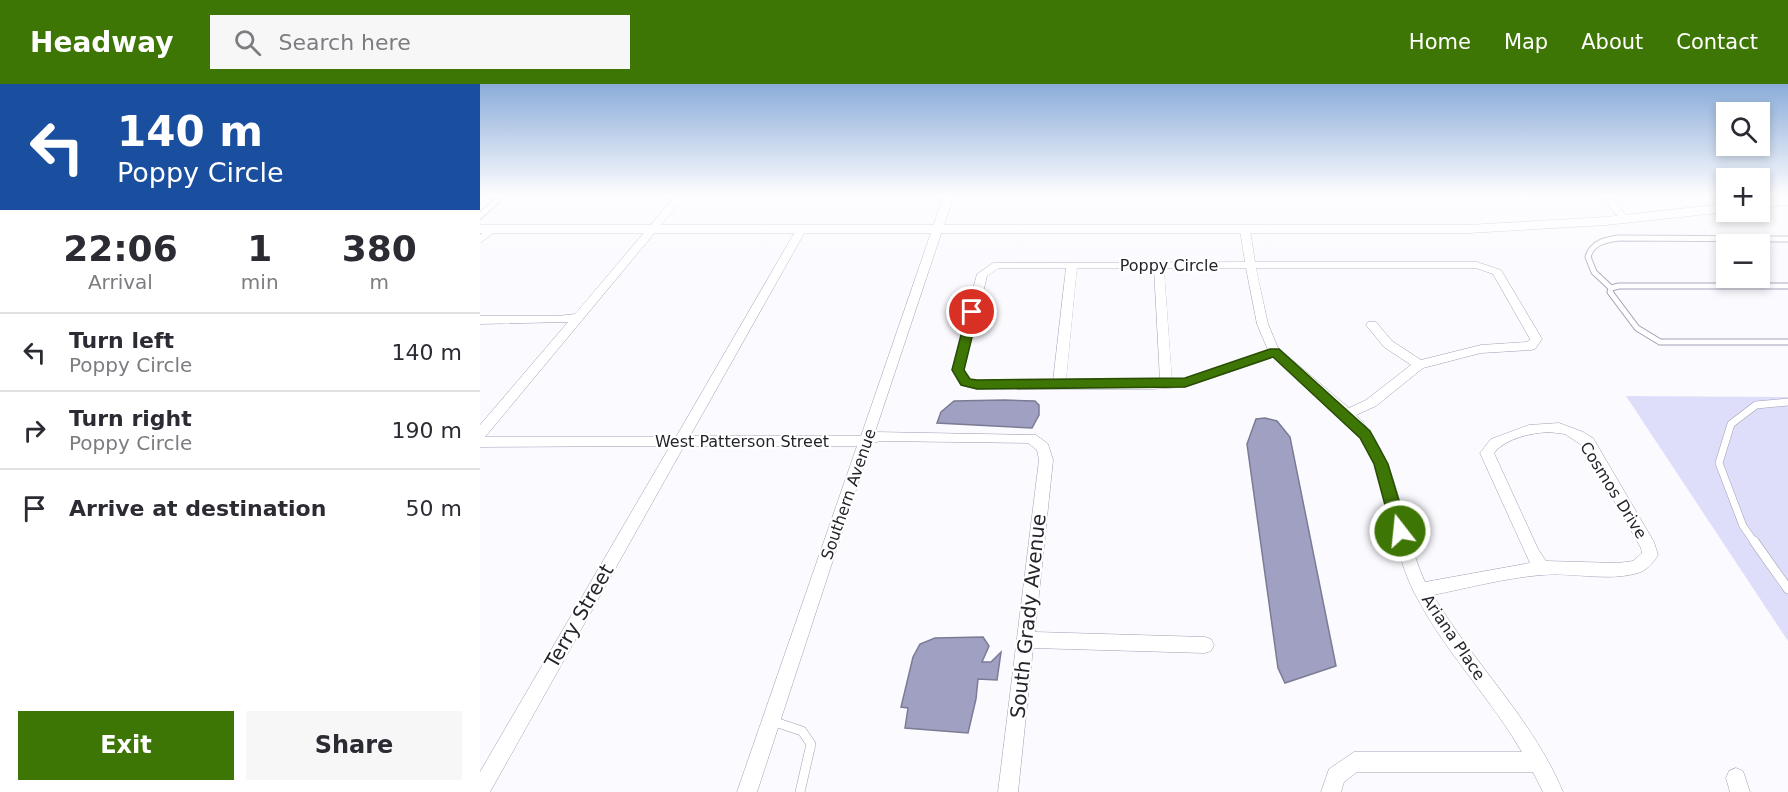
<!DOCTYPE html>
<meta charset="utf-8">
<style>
body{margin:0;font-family:"DejaVu Sans",sans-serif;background:#f7f7f7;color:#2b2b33;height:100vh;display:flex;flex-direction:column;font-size:22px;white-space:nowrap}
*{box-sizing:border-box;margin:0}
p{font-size:20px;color:#7c7c81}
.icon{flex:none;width:33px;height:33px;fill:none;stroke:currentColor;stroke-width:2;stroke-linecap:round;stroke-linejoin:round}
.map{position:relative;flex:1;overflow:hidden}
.panel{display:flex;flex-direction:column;background:#fff;width:480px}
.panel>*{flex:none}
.top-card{background:#1a4fa0;color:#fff;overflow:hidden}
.fabs{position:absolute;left:1236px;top:18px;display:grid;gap:12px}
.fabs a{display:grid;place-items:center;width:54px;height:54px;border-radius:0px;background:#fff;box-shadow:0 3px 9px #0003;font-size:30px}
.pin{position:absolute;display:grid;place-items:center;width:51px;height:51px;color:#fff;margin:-26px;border:3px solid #fff;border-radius:50%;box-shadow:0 2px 6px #0007}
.me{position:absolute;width:66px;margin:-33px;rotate:344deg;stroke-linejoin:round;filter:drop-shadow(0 0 4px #0008)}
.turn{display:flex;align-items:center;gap:21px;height:126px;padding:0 18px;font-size:27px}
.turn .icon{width:78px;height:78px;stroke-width:2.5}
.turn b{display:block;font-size:42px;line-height:51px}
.eta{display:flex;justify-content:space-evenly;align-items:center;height:102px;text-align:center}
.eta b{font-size:36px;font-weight:600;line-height:42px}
.primary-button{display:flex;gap:12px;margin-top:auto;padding:12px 18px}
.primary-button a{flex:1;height:69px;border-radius:0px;background:#3e7605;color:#fff;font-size:24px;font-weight:600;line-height:69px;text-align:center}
.primary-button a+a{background:#f7f7f7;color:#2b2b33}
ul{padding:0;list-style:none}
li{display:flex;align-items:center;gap:18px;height:78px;padding:0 18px;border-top:2px solid #e1e1e2}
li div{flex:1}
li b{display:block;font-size:22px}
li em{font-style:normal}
header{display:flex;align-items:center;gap:36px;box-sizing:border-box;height:84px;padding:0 30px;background:#3e7605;color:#fff}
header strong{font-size:28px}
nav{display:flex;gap:33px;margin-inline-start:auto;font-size:21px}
.search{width:420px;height:54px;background:#f7f7f7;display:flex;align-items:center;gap:15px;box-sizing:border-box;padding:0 21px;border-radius:0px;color:#7c7c81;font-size:22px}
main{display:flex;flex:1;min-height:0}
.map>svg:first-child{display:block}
</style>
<header>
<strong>Headway</strong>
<div class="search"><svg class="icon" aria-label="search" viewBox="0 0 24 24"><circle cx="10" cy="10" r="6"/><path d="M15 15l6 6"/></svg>Search here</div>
<nav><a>Home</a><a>Map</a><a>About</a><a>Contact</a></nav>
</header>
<main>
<section class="panel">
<div class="top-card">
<div class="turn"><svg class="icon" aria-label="left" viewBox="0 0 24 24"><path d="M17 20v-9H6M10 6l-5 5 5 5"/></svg><div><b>140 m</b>Poppy Circle</div></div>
</div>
<div class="eta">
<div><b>22:06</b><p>Arrival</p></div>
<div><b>1</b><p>min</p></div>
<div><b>380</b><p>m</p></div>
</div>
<ul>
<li><svg class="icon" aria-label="left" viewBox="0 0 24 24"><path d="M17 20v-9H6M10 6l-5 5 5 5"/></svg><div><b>Turn left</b><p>Poppy Circle</p></div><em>140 m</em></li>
<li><svg class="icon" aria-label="right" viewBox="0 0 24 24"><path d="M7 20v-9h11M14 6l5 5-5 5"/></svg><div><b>Turn right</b><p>Poppy Circle</p></div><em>190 m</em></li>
<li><svg class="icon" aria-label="arrive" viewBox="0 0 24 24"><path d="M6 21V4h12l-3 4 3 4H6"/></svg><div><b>Arrive at destination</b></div><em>50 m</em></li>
</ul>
<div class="primary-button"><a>Exit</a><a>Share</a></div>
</section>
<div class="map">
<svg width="1308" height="708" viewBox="0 0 1308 708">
<rect width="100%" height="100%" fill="#fafaff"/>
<!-- green -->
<path fill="#dedefa" d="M1146 312 1308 313V557Z"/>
<!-- water -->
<path fill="#a0a0c2" stroke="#7b7b95" stroke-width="1.5" d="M524 316 555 317 559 321V331L552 344 457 339 461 328 474 317Z
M785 334 797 337 810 353 856 582 805 599 798 584 767 360 776 335Z
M503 553 509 562 502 578H511L521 568 517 596 498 595 496 615 488 649 425 644 428 624 421 623 433 573 440 560 455 554Z"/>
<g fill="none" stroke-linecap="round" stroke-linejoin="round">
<defs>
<path id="lane-far2" d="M0 132 23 111
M1308 202H1139L1131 204 1130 208 1157 244 1180 258H1308
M1131 204 1114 188 1108 173C1112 158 1126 156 1139 154L1308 155"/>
<path id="lane-far1" d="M1275 459 1263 442 1239 379 1251 340 1276 321 1308 318"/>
<path id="lane" d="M1274 457 1308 505
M292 637 322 647 331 660 320 708"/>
<path id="street" d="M196 111H206L5 353H196L316 146 321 143 326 146 210 352H381L464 111H474L395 348 556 351 568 360 573 376 555 548 725 553 731 555 734 561 731 567 725 569 553 564 538 708H518L559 376 557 366 548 359 400 357 391 360 277 708H257L377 362H204L10 708H0V688L190 362 0 363V341L88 238 0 240V232H78L95 230Z
M1120 111H1130L1148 133V137H1142Z
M13 142 16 143V147L0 159V151Z
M765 143 770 146 775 178H997L1021 186 1062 255 1055 265 1051 266 1001 269 943 284 896 322 876 331C921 376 920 444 945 498L1050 479 1000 369 1011 355 1049 341 1079 339 1103 348 1113 354 1174 458 1178 471C1174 478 1166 487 1158 489 1127 498 1093 488 1062 491 1025 494 988 504 953 511 993 579 1052 634 1083 708H1063L1053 688H877L864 698 861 708H841L849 685 874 668H1042C1010 613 964 567 935 510 909 461 912 398 879 352 857 321 821 300 793 273L705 303 672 305H497L481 301 472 286 497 190 513 179 765 178 760 146ZM519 184H586L573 297H497L489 295 484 286 507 192ZM597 184H674L680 296 586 297ZM684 184H766L777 240 788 266 704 295 692 296ZM776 184H996L1013 190 1050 255 1047 258 1001 261 941 276 912 257 896 238H888L886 241 904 263 931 281 886 316 869 324 798 264 788 240ZM1069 348 1085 350 1103 362 1161 464 1162 469 1153 477 1138 479 1066 477 1058 465 1014 369C1026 354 1051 349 1069 348Z
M1256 684 1263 687 1270 708H1250L1246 694 1249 687Z"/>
<path id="secondary" d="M1308 113V121L1280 124V116Z
M1246 120 1248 128H1246L1126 141 988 149H0V141H988L1126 133Z"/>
</defs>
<!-- lane-far2 casing -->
<use href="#lane-far2" stroke="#a0a0b6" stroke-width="7"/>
<!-- lane-far1 casing -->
<use href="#lane-far1" stroke="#a0a0b6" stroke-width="8"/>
<!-- lane casing -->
<use href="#lane" stroke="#a0a0b6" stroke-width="10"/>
<!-- street casing -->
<use href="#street" stroke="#a0a0b6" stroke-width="1"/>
<!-- secondary casing -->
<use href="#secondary" stroke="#a0a0b6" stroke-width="1"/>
<!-- lane-far2 -->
<use href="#lane-far2" stroke="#fff" stroke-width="5"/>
<!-- lane-far1 -->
<use href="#lane-far1" stroke="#fff" stroke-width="7"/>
<!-- lane -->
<use href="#lane" stroke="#fff" stroke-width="9"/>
<!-- street -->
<use href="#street" fill="#fff" fill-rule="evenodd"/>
<!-- secondary -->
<use href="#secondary" fill="#fff" fill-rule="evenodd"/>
</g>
<!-- sky -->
<linearGradient id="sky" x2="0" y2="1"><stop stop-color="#8bacd9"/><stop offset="0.53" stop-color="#fdfdff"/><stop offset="1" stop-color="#fdfdff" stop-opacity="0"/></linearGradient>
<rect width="1308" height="210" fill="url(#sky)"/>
<!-- route -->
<path fill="#3e7605" stroke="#284d03" stroke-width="1.5" d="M492 224 498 228 484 286 490 295 497 296 705 294 790 265H799L890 347 908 380 928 447 925 452H915L912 447 894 380 880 354 793 273 705 303 497 305 481 301 472 286 487 228Z"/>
<g text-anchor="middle" stroke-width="4.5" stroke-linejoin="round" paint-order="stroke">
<!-- street labels -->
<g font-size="16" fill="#24242c" stroke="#fff">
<text x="689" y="187">Poppy Circle</text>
<text x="262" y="363">West Patterson Street</text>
<text transform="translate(1134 406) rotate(58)" y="6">Cosmos Drive</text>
<text transform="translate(368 410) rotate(-71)" y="6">Southern Avenue</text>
<text transform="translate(974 553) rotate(56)" y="6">Ariana Place</text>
</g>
<!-- near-street labels -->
<g font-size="20" fill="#24242c" stroke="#fff">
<text transform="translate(99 532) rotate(-60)" y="7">Terry Street</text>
<text transform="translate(548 532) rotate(-84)" y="7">South Grady Avenue</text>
</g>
</g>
</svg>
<div class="fabs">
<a><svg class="icon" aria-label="search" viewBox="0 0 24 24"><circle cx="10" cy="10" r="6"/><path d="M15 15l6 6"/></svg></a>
<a>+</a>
<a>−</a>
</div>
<div class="pin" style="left:492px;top:228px;background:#d93025"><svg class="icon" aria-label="arrive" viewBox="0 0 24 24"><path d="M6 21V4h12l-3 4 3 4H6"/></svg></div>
<svg class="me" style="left:920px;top:447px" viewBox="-20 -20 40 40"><circle r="17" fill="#3e7605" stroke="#fff" stroke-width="3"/><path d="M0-11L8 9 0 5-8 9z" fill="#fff"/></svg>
</div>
</main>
